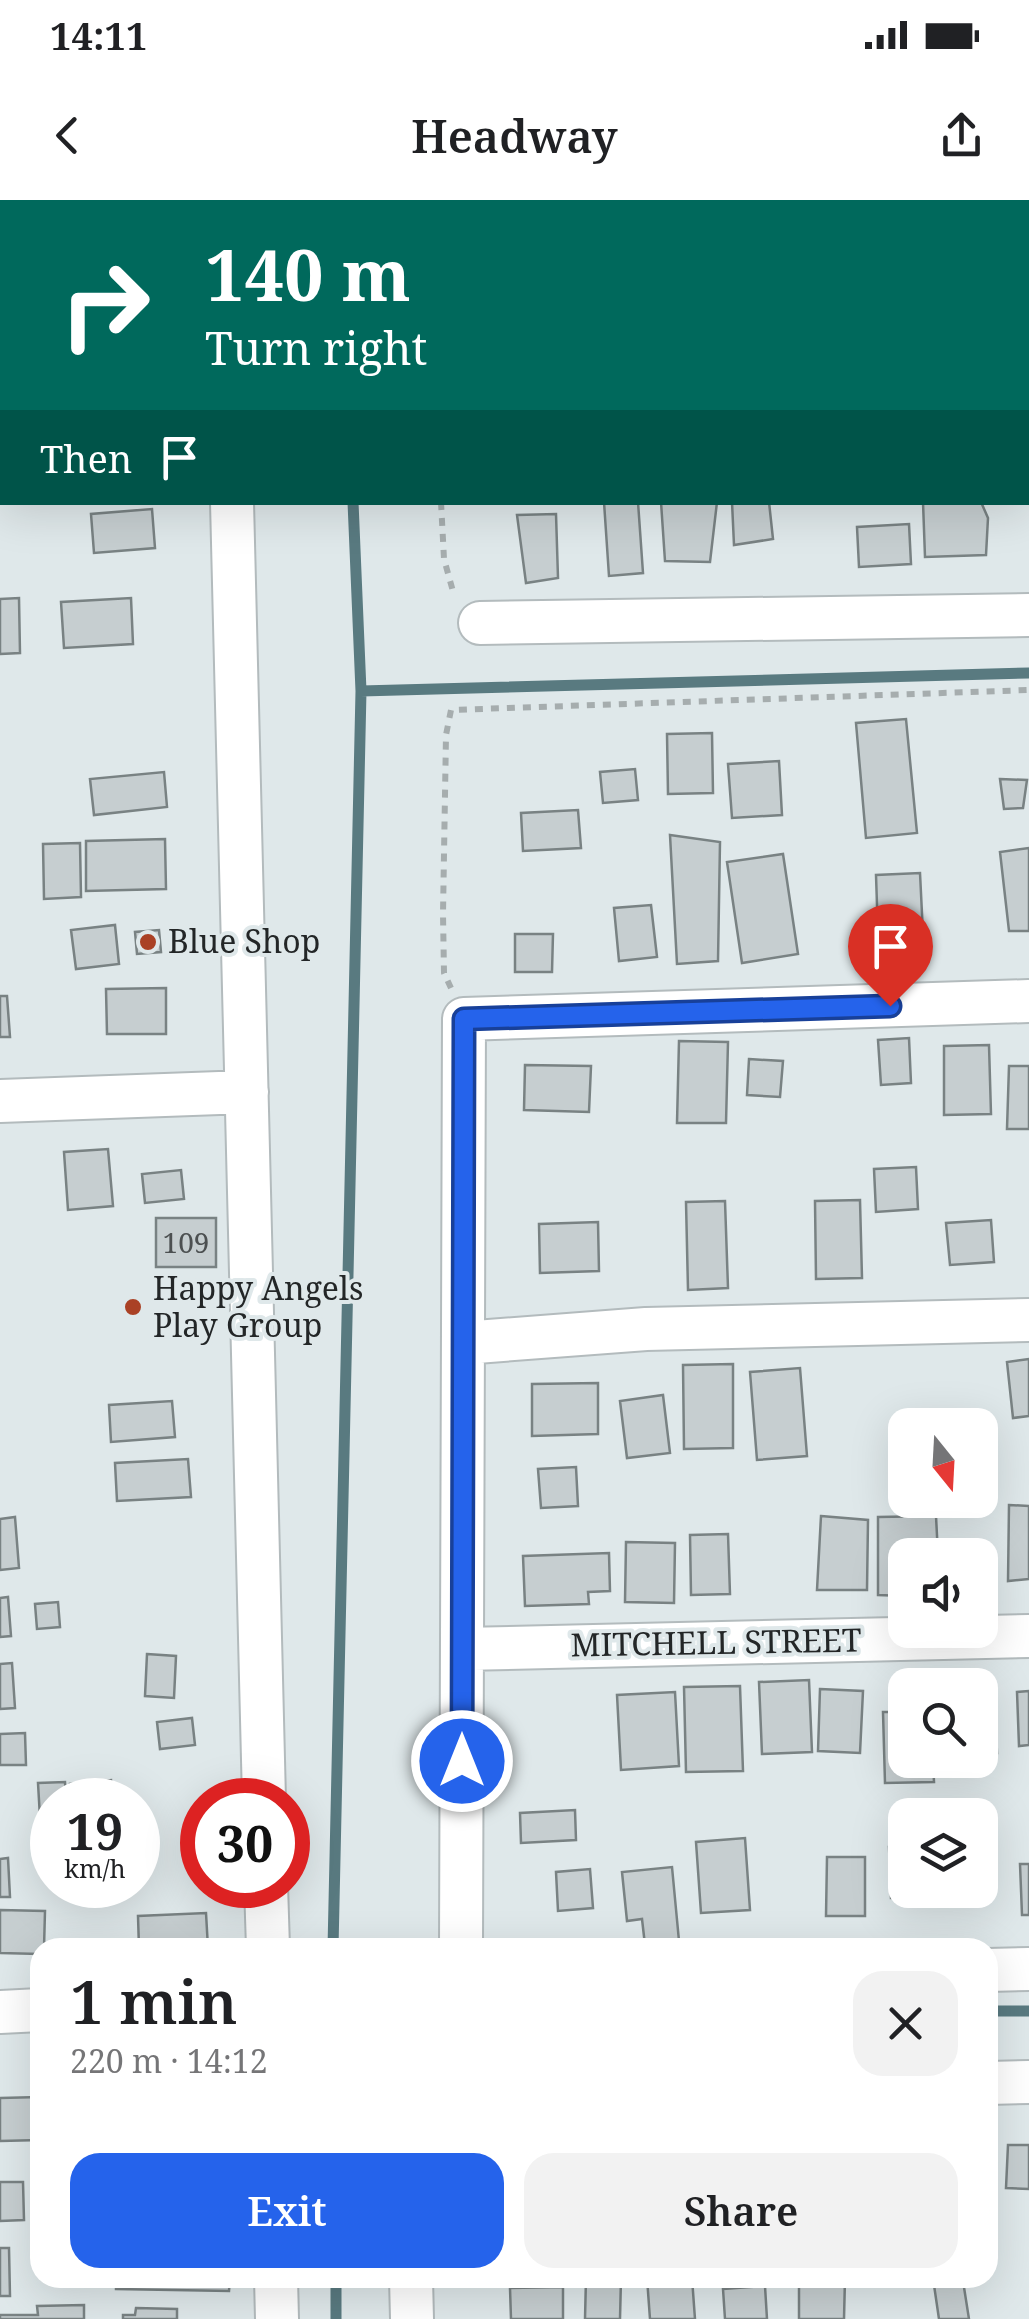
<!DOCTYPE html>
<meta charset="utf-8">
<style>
body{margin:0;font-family:"Noto Serif",serif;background:#f2f2f2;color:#202124;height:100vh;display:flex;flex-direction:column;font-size:38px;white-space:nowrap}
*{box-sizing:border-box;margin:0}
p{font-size:32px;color:#757577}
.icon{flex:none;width:55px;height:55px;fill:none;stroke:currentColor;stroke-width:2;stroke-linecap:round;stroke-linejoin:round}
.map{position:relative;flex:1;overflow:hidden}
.details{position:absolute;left:30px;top:1738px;width:968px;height:350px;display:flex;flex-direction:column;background:#fff;border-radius:30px;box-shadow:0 10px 40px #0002}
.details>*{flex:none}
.top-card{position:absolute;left:0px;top:0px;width:1030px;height:305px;box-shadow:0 10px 40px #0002;background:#00695c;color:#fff;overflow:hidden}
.needle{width:65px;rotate:162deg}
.fabs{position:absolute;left:888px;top:1208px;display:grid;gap:20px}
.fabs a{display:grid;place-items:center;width:110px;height:110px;border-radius:20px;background:#fff;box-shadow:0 10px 40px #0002;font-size:50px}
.speed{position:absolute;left:30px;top:1578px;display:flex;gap:20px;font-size:50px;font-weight:700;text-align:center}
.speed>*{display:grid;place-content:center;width:130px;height:130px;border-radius:50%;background:#fff;box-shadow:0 10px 40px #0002;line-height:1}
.speed small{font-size:25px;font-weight:400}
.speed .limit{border:15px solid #d22;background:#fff;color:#111}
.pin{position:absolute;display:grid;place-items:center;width:85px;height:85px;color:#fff;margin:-102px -42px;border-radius:50% 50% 50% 0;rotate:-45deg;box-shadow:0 0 10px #0007}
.pin .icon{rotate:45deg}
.me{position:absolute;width:110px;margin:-55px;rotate:0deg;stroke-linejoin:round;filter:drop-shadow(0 0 8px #0008)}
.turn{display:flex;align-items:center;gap:35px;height:210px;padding:0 40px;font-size:45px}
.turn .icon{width:130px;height:130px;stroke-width:2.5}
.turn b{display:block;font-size:70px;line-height:85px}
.then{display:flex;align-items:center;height:95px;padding:0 40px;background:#0003;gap:20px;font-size:38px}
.round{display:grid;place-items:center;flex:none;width:105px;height:105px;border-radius:30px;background:#f2f2f2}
.headline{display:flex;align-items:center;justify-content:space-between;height:170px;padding:0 40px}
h1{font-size:60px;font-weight:600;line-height:75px}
.primary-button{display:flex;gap:20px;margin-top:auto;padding:20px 40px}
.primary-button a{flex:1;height:115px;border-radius:30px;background:#2563eb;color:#fff;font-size:40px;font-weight:600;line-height:115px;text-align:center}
.primary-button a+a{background:#f2f2f2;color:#202124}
.status{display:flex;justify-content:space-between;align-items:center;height:70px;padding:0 50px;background:#fff;direction:ltr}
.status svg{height:28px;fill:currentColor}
header{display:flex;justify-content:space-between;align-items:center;height:130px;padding:0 40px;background:#fff;font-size:45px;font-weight:600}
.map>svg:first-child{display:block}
</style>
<div class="status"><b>14:11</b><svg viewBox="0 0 49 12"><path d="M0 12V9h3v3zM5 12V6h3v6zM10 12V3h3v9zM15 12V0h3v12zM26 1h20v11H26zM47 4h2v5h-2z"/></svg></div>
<header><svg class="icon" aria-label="back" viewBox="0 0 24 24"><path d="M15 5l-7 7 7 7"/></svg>Headway<svg class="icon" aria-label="share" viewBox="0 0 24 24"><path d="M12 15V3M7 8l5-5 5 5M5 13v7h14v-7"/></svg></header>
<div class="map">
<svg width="1029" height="2119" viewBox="0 0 1029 2119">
<rect width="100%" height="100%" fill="#dfe8ea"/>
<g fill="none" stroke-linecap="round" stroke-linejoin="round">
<!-- stream -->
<path stroke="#597a80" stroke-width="11" d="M339 0V2
M361 491 1029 473
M333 1748 361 491 353 302
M988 1811H1029
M336 2078V2119"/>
</g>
<!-- building -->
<path fill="#c6ced0" stroke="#798283" stroke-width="2.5" d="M604 302H638L643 373 609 376Z
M661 302H717L710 362 665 361Z
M732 302H769L773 339 734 345Z
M923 302H981L988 318 986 355 925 357Z
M152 309 155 348 94 353 91 314Z
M556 314 558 378 526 383 517 315Z
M909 324 911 364 859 367 857 327Z
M19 398 20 453 0 454V399Z
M131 398 133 444 64 448 61 402Z
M906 519 917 633 866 638 856 523Z
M712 533 713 593 668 594 667 534Z
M779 561 782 615 732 618 728 564Z
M635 569 638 600 603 603 600 572Z
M164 572 167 607 94 615 90 579Z
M1000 579 1027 580 1023 608 1004 609Z
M578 610 581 648 523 651 521 613Z
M670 635 720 642 718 761 677 764Z
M165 639 166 689 86 691V641Z
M80 643 81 697 44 699 43 644Z
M1029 648V731H1009L1000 652Z
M783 654 798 754 742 763 727 662Z
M920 673 923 734 878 735 876 675Z
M651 705 657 757 619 761 614 708Z
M115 725 119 764 76 769 71 730Z
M159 730 161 752 137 754 135 732Z
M515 734H553L552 772H515Z
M166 788V834H107L106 789Z
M0 796H7L10 837H0Z
M909 838 911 883 881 885 878 840Z
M679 841 728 842 726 923H677Z
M989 845 991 914 944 915V846Z
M749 859 783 861 780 897 747 895Z
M525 865 591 866 589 912 524 910Z
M1009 866H1029V929H1007Z
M108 949 113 1006 68 1010 64 952Z
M916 967 918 1009 876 1012 874 969Z
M181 970 184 999 145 1003 142 974Z
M860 1000 862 1078 816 1079 815 1001Z
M725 1001 728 1088 688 1090 686 1002Z
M156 1018H216V1067H156Z
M991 1020 994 1062 950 1065 946 1023Z
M598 1022 599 1071 540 1073 539 1024Z
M1029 1159V1216L1013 1218 1007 1162Z
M733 1164V1248L684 1249 683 1165Z
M800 1168 807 1256 757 1260 750 1172Z
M598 1183V1234L532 1236V1184Z
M663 1195 670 1253 627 1258 620 1201Z
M172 1201 175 1237 111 1242 109 1205Z
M188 1259 191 1297 117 1301 115 1263Z
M576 1267 578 1306 541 1308 538 1269Z
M1009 1305 1029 1306V1379L1008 1381Z
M821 1316 868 1320 867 1390H817Z
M936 1316 938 1355H905V1396L878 1395V1317Z
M15 1317 19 1368 0 1370V1319Z
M728 1334 730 1394 691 1395 690 1335Z
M626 1342 675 1343 674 1403 625 1402Z
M609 1353 610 1391 588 1392 589 1404 525 1406 523 1356Z
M8 1397 11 1436 0 1437V1398Z
M58 1402 60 1427 37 1429 35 1404Z
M147 1454 176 1456 174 1498 145 1496Z
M12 1463 15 1508 0 1509V1464Z
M809 1480 812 1552 762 1554 759 1482Z
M994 1482 997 1553 980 1554V1485L957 1483Z
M740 1486 743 1571 686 1572 684 1487Z
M820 1489 863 1491 860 1553 818 1551Z
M1029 1491V1545L1019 1546 1017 1492Z
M675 1492 679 1566 621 1570 617 1495Z
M883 1512H905V1560H933L934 1582 885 1583Z
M192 1518 195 1545 160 1549 157 1522Z
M25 1533 26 1565H0V1534Z
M111 1580 112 1600H71L70 1584Z
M65 1582 66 1600H52V1635H41L38 1583Z
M575 1610 576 1640 521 1643 520 1613Z
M745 1638 750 1710 701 1713 696 1642Z
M905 1646V1690H935V1704L909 1705 908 1697 891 1698 889 1647Z
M827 1657H865V1716H826Z
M8 1658 10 1697H0V1659Z
M1020 1664H1029V1715H1022Z
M672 1667 679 1741 645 1745 642 1719 627 1721 622 1672Z
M590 1669 593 1708 558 1711 556 1672Z
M0 1710 45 1711 44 1748H40V1754L0 1753Z
M206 1713 208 1748H139L138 1716Z
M40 1897V1940L0 1941V1898Z
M1008 1945H1029V1989L1006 1988Z
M0 1982H23L24 2020 0 2021Z
M0 2048H9L10 2096H0Z
M116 2078H230L229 2091 116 2089Z
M586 2078H621L620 2119H585Z
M647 2078H692L695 2119H650Z
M799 2078H845L844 2119H799Z
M963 2081 969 2119H939L934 2085Z
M765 2086 767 2119H725L723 2089Z
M563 2087V2119H511L510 2088Z
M84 2105V2119H0V2115H38L37 2106Z
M136 2108 177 2109V2119H123V2115H135Z"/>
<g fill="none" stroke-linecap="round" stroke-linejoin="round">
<defs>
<path id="minor" d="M225 0V2
M0 23H2
M1028 85H1029
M232 302 264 1600
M480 423 1029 415
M0 901 247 892
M463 1143 646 1129 1029 1120
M462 1449 1029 1436
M266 1685 268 1748
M461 1748 464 819 1029 801
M988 1770 1029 1769
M0 1812 40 1810
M988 1883 1029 1882
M276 2078 277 2119
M411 2078 412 2119"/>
</defs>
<!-- minor casing -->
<use href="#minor" stroke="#b3bbbd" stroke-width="46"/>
<!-- path -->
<path stroke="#a6adae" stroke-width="6" stroke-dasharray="8 8" stroke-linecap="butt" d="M435 0V2
M441 302 444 359 454 395
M451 788 444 773 443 714 446 535 451 510 1029 490"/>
<!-- minor -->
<use href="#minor" stroke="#fff" stroke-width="42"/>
</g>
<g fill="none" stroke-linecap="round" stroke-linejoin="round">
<defs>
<path id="route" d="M462 1561 464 819 890 806"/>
</defs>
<!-- route casing -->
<use href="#route" stroke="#184099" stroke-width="25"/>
<!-- route -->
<use href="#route" stroke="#2563eb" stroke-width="18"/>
</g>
<!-- markers -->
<g fill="#aa4125" stroke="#dfe8ea" stroke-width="4">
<circle cx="148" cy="742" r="10"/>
<circle cx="133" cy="1107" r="10"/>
</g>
<g text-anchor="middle" stroke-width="8" stroke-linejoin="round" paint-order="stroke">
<!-- number labels -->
<g font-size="28" fill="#4c5051">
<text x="186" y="1053">109</text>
</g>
<!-- poi labels -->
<g font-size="32" fill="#232627" stroke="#dfe8ea" text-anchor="start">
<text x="168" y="753">Blue Shop</text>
<text x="153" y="1100">Happy Angels<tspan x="153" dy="37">Play Group</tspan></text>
</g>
<!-- street labels -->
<g font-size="32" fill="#232627" stroke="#dfe8ea">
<text transform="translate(716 1443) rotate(-1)" y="11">MITCHELL STREET</text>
</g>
</g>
</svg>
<div class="fabs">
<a><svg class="needle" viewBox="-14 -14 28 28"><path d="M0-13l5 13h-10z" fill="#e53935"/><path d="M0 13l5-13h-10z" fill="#757577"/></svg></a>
<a><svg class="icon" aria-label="sound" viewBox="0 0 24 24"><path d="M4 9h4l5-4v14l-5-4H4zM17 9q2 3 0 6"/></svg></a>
<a><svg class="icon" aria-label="search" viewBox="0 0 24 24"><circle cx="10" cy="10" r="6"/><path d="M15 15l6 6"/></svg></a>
<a><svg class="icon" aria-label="layers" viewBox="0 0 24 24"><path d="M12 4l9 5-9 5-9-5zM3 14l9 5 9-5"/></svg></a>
</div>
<div class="speed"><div>19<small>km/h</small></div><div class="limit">30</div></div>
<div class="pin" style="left:890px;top:806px;background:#d93025"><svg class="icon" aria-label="arrive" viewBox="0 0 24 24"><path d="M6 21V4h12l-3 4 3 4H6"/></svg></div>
<svg class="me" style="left:462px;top:1561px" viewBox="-20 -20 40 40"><circle r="17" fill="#2563eb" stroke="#fff" stroke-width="3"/><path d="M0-11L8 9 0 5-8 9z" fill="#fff"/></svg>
<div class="top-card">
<div class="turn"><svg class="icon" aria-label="right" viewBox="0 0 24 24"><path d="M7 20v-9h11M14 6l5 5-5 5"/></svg><div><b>140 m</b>Turn right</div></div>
<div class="then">Then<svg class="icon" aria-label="arrive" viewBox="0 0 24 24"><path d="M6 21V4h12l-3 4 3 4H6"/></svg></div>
</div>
<section class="details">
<div class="headline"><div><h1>1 min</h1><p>220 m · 14:12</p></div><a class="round"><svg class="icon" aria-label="close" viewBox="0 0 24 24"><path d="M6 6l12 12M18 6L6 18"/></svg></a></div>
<div class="primary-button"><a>Exit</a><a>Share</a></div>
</section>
</div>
